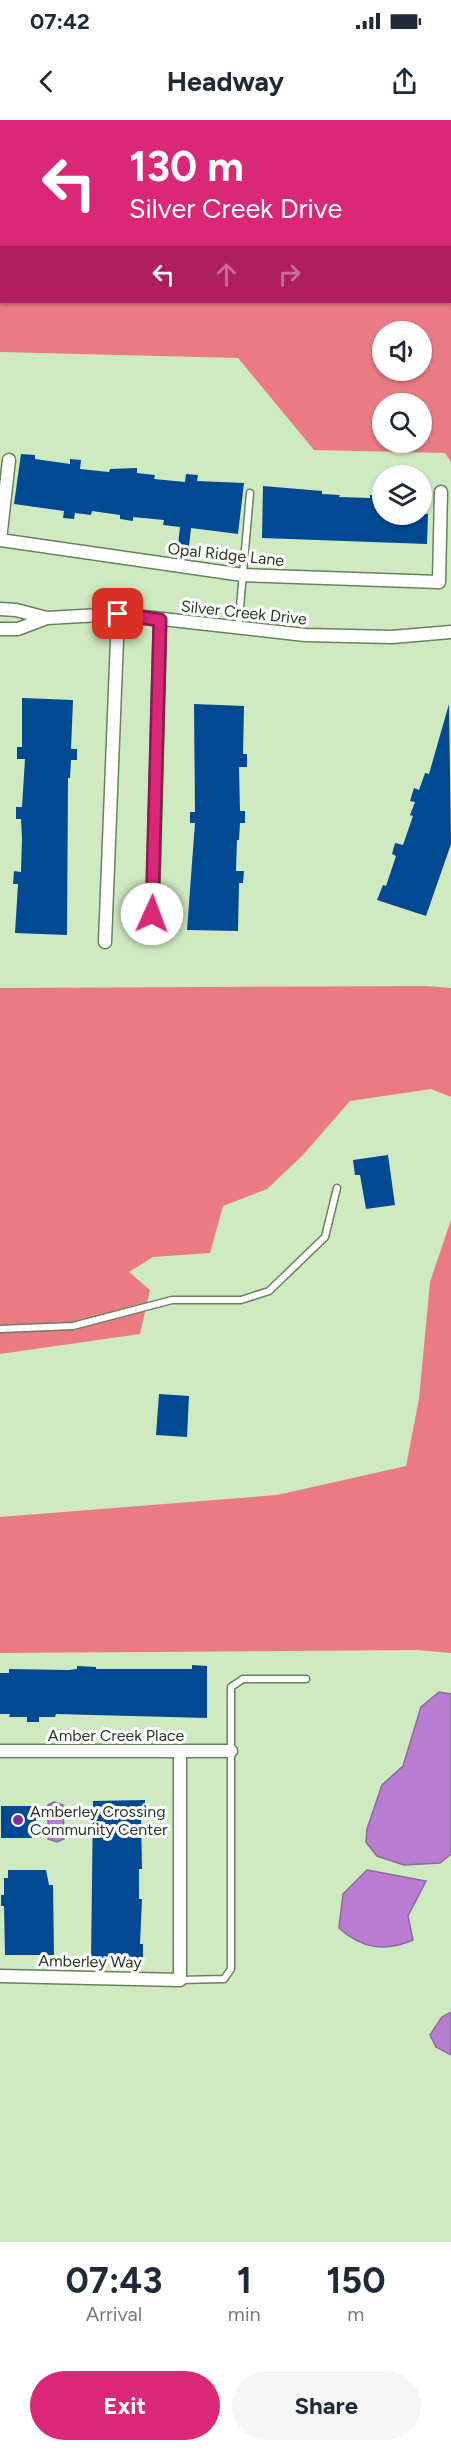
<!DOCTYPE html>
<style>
body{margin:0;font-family:Figtree,sans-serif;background:#f6f6f7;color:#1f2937;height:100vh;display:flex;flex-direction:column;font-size:22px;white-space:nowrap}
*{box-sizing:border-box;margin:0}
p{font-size:20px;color:#747a83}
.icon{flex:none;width:33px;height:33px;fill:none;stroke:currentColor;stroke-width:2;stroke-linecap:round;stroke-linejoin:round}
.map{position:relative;height:2122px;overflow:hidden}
.sheet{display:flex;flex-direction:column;background:#fff;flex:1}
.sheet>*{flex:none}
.banner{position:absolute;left:0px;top:0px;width:452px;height:183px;box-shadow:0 2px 4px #0004;background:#db2777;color:#fff;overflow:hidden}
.controls{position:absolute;left:372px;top:201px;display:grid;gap:12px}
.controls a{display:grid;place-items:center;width:60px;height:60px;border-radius:50%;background:#fff;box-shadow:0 2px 4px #0004;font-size:30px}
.pin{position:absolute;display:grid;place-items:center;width:51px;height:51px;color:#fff;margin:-26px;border-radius:12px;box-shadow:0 3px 9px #0006}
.me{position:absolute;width:66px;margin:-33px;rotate:2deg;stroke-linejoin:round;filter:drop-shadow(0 0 4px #0008)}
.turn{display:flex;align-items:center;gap:21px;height:126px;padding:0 30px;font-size:27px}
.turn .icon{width:78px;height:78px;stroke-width:2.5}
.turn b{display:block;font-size:42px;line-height:51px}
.lanes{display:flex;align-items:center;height:57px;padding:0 30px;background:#0003;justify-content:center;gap:30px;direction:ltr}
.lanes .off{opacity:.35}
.eta{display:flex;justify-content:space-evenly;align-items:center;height:102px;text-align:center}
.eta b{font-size:36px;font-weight:700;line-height:42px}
.button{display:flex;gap:12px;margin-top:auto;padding:12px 30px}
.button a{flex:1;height:69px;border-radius:36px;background:#db2777;color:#fff;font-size:24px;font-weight:700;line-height:69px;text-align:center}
.button a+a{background:#f6f6f7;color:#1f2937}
.status{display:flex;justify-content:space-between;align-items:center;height:42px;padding:0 30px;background:#fff;direction:ltr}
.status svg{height:16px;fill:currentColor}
header{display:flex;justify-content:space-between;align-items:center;height:78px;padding:0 30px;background:#fff;font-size:27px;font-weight:700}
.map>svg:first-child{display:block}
</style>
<div class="status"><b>07:42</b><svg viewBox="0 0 49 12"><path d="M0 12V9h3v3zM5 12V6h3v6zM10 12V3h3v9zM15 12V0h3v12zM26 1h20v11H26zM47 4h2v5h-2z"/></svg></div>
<header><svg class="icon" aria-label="back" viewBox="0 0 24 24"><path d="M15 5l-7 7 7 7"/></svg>Headway<svg class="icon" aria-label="share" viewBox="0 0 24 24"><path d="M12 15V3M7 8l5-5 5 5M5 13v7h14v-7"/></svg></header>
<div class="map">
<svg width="451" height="2122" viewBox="0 0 451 2122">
<rect width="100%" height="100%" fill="#cfeac1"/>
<!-- forest -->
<path fill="#ea7b85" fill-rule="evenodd" d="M0 0H451V342L445 333 314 330 238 238 0 232V124L2 182H450V2H2L0 55ZM382 212H422V250H382ZM382 284H422V322H382Z
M426 866 451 868V977L431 969 350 981 302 1036 267 1069 223 1086 210 1133 153 1137 129 1152 150 1170 140 1214 0 1234V868Z
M451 1100V1533L416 1530 0 1533V1397L277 1375 406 1346 419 1279 430 1162Z"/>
<!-- water -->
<path fill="#b97dd2" stroke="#8e689e" stroke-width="1.5" d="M439 1572 451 1574V1734L440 1743 404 1745 377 1736 366 1722 367 1709 382 1665 403 1646 421 1587Z
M54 1682 63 1685 64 1719 57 1722 48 1719V1685Z
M367 1750 426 1761 408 1796 413 1820C385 1832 362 1829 339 1808L343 1774Z
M451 1892V1935L436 1927 430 1915 442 1897Z"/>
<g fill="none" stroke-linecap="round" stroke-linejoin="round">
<!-- stream -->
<path stroke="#8e689e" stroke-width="4.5" d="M415 0 416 2
M17 2 21 0
M0 6 2 5
M450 40 451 41"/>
</g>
<!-- building -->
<path fill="#024993" d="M21 334 35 335V339L70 344V339L81 340 80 349 109 352 110 349 137 348V353L155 355 154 359 185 362 186 354 198 355 197 361 244 363 238 414 191 408 188 435 177 434 180 407 163 405 164 400 133 397V401L120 399V395L92 391 91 395 75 393 74 399 63 398 64 391 14 384Z
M263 366 322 371V374L340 375 339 377 370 378V375H382V394H428L427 424 262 418Z
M22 578 73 580 71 629H77V640H71L70 658H68L67 815 15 813 18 764H13L14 751 21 752 22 718 21 699H16V687H22L25 639H17V627H22Z
M194 584 244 586 243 634H247V647H239L240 691H245V703H240L239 720H237L236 751H244L243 763H239L238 811 187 810 195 703H190V692H195Z
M449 584 451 724 426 796 377 780 383 765 386 766 396 736 392 734 395 723 403 725 413 696 410 695 415 682 410 681 414 668 419 670 425 653 429 654Z
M388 1035 395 1085 366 1089 360 1055H355L353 1040Z
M159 1274 189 1276 187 1317 156 1315Z
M192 1545 207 1546V1598L56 1594 55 1597H39V1602H27V1597H9L10 1594H0V1553H9V1549L69 1550 77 1549V1546L96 1547V1549H192Z
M145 1680V1697H141L142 1749H139V1779H142L140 1824H143V1840L91 1841 93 1681Z
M1 1686H35L36 1704H32V1718H1Z
M8 1750H46L49 1765H53L54 1835H5L4 1786H1V1775H4V1758H8Z"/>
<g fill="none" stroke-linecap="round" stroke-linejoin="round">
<defs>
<path id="service" d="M238 510 250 373
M0 1209 73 1206 172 1180H241L269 1171 325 1117 337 1068
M180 1860 224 1859 231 1849V1567L243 1559H306"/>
<path id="minor" d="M9 340 0 420 243 455 439 462 441 372
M0 489 16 490 47 498
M0 509H18L47 498 118 494 305 515 392 517 451 512
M152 817 160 500
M105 822 118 494
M0 1631H231
M0 1856 180 1860V1632"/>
</defs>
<!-- service casing -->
<use href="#service" stroke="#69825d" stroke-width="9"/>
<!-- minor casing -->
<use href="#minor" stroke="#69825d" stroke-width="15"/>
<!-- service -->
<use href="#service" stroke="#fff" stroke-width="6"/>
<!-- minor -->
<use href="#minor" stroke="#fff" stroke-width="12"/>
</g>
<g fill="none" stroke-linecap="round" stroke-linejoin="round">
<defs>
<path id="route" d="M118 494 160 500 152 794"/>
</defs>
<!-- route casing -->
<use href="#route" stroke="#8e194d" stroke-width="15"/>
<!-- route -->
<use href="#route" stroke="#db2777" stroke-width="10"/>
</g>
<!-- markers -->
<circle fill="#802e9e" stroke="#fff" stroke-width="2" cx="18" cy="1700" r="6"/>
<g text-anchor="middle" stroke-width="6" stroke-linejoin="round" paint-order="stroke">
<!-- street labels -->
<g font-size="16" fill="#2b3626" stroke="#fff">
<text transform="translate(226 434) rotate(6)" y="6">Opal Ridge Lane</text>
<text transform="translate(244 492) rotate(6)" y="6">Silver Creek Drive</text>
<text x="116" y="1621">Amber Creek Place</text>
<text transform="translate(90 1841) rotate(1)" y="6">Amberley Way</text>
</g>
<!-- poi labels -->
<g font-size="16" fill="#2b3626" stroke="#fff" text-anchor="start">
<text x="30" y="1697">Amberley Crossing<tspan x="30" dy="18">Community Center</tspan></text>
</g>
</g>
</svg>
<div class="controls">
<a><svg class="icon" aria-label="sound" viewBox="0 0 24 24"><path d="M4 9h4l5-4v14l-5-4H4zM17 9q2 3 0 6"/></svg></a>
<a><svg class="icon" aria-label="search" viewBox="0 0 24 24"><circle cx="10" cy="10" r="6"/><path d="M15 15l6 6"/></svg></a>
<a><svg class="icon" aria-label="layers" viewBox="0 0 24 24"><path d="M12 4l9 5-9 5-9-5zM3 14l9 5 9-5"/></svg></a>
</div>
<div class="pin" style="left:118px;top:494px;background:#d93025"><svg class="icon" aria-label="arrive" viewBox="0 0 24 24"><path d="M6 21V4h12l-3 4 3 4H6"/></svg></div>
<svg class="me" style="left:152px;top:794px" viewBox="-20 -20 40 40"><circle r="19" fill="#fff"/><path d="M0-13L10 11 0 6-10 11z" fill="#db2777"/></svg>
<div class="banner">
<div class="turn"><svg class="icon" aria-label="left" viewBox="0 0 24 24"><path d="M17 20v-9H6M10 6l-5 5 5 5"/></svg><div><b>130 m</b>Silver Creek Drive</div></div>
<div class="lanes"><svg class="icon" aria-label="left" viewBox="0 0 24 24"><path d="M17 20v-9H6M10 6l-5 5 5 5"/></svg><svg class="icon off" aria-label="ahead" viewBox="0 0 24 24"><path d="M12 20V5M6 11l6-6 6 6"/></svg><svg class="icon off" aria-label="right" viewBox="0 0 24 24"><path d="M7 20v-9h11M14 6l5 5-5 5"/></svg></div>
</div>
</div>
<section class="sheet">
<div class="eta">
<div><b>07:43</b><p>Arrival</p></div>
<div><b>1</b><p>min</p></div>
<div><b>150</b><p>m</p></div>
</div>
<div class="button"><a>Exit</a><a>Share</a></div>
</section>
